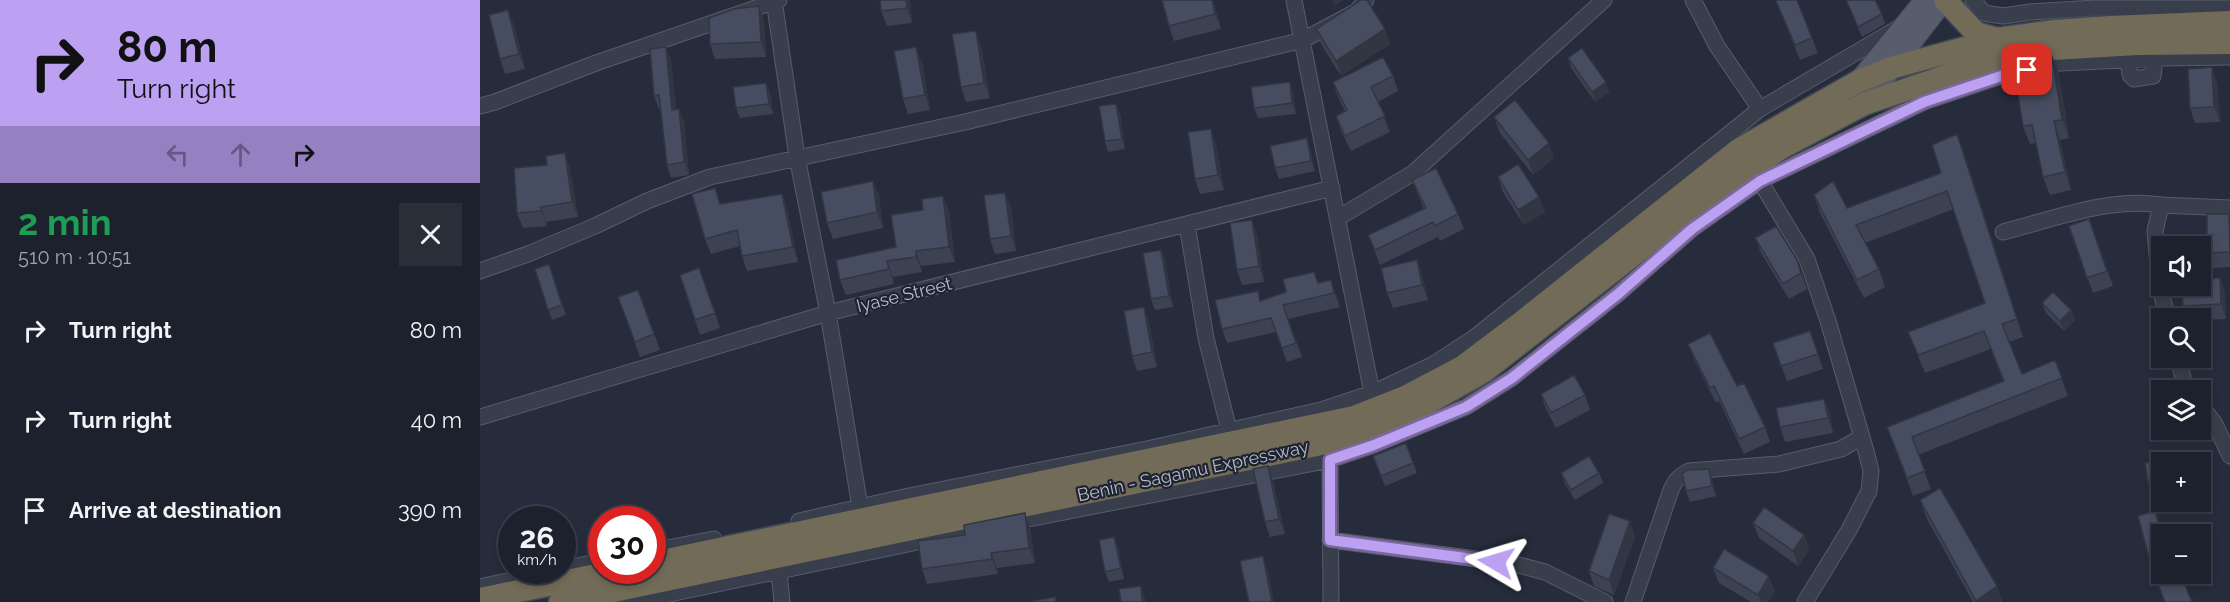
<!DOCTYPE html>
<meta charset="utf-8">
<style>
body{margin:0;font-family:Raleway,sans-serif;background:#292e39;color:#f1f3f6;height:100vh;display:flex;flex-direction:column;font-size:22px;white-space:nowrap}
*{box-sizing:border-box;margin:0}
p{font-size:20px;color:#a0a3aa}
.icon{flex:none;width:33px;height:33px;fill:none;stroke:currentColor;stroke-width:2;stroke-linecap:round;stroke-linejoin:round}
.map{position:relative;flex:1;overflow:hidden}
.details{display:flex;flex-direction:column;background:#1c212d;width:480px}
.details>*{flex:none}
.top-card{background:#bca0f2;color:#111;overflow:hidden}
.buttons{position:absolute;left:1671px;top:236px;display:grid;gap:12px}
.buttons a{display:grid;place-items:center;width:60px;height:60px;border-radius:0px;background:#1c212d;box-shadow:0 3px 9px #0003,0 0 0 2px #3a3e49;font-size:30px}
.speed{position:absolute;left:18px;top:506px;display:flex;gap:12px;font-size:30px;font-weight:700;text-align:center}
.speed>*{display:grid;place-content:center;width:78px;height:78px;border-radius:50%;background:#1c212d;box-shadow:0 3px 9px #0003,0 0 0 2px #3a3e49;line-height:1}
.speed small{font-size:15px;font-weight:400}
.speed .limit{border:9px solid #d22;background:#fff;color:#111}
.pin{position:absolute;display:grid;place-items:center;width:51px;height:51px;color:#fff;margin:-26px;border-radius:12px;box-shadow:0 3px 9px #0006}
.me{position:absolute;width:66px;margin:-33px;rotate:277deg;stroke-linejoin:round;filter:drop-shadow(0 0 4px #0008)}
.turn{display:flex;align-items:center;gap:21px;height:126px;padding:0 18px;font-size:27px}
.turn .icon{width:78px;height:78px;stroke-width:2.5}
.turn b{display:block;font-size:42px;line-height:51px}
.lanes{display:flex;align-items:center;height:57px;padding:0 18px;background:#0003;justify-content:center;gap:30px;direction:ltr}
.lanes .off{opacity:.35}
.round{display:grid;place-items:center;flex:none;width:63px;height:63px;border-radius:0px;background:#292e39}
.overview{display:flex;align-items:center;justify-content:space-between;height:102px;padding:0 18px}
h1{font-size:36px;font-weight:700;line-height:45px;color:#1e9e55}
ul{padding:0;list-style:none}
li{display:flex;align-items:center;gap:18px;height:90px;padding:0 18px}
li div{flex:1}
li b{display:block;font-size:22px}
li em{font-style:normal}
main{display:flex;flex:1;min-height:0}
.map>svg:first-child{display:block}
</style>
<main>
<section class="details">
<div class="top-card">
<div class="turn"><svg class="icon" aria-label="right" viewBox="0 0 24 24"><path d="M7 20v-9h11M14 6l5 5-5 5"/></svg><div><b>80 m</b>Turn right</div></div>
<div class="lanes"><svg class="icon off" aria-label="left" viewBox="0 0 24 24"><path d="M17 20v-9H6M10 6l-5 5 5 5"/></svg><svg class="icon off" aria-label="ahead" viewBox="0 0 24 24"><path d="M12 20V5M6 11l6-6 6 6"/></svg><svg class="icon" aria-label="right" viewBox="0 0 24 24"><path d="M7 20v-9h11M14 6l5 5-5 5"/></svg></div>
</div>
<div class="overview"><div><h1>2 min</h1><p>510 m · 10:51</p></div><a class="round"><svg class="icon" aria-label="close" viewBox="0 0 24 24"><path d="M6 6l12 12M18 6L6 18"/></svg></a></div>
<ul>
<li><svg class="icon" aria-label="right" viewBox="0 0 24 24"><path d="M7 20v-9h11M14 6l5 5-5 5"/></svg><div><b>Turn right</b></div><em>80 m</em></li>
<li><svg class="icon" aria-label="right" viewBox="0 0 24 24"><path d="M7 20v-9h11M14 6l5 5-5 5"/></svg><div><b>Turn right</b></div><em>40 m</em></li>
<li><svg class="icon" aria-label="arrive" viewBox="0 0 24 24"><path d="M6 21V4h12l-3 4 3 4H6"/></svg><div><b>Arrive at destination</b></div><em>390 m</em></li>
</ul>
</section>
<div class="map">
<svg width="1750" height="602" viewBox="0 0 1750 602">
<rect width="100%" height="100%" fill="#262c3c"/>
<g fill="none" stroke-linecap="round" stroke-linejoin="round">
<defs>
<path id="minor" d="M294 0 317 157 348 313 380 507
M814 0 892 393
M1213 0 1237 46 1280 109
M1493 0 1504 13 1523 16 1550 12 1616 8H1750
M1648 60 1650 75 1654 79 1673 76 1675 58
M0 106 15 102 116 63 299 0
M1280 181 1327 259 1348 321 1386 451 1391 471 1389 491 1369 530 1325 602
M858 218 933 173 1124 0
M707 225 726 338 749 430
M1523 232C1574 219 1628 197 1681 205
M0 271 48 254 115 226 167 201 230 177 485 122 823 40 877 11 886 0
M1688 318 1680 289 1675 231 1681 205 1750 208
M1698 357 1704 382 1710 390
M1720 404 1735 424 1750 456
M0 417 348 313 852 188
M850 460 851 602
M319 521 424 497 667 449 841 410 892 393 952 365 995 337 1280 109 1418 28
M527 523 850 460 894 445 986 407 1032 378 1138 294 1212 229 1280 181 1444 102 1530 73 1580 63 1683 58 1750 57
M850 540 1035 564 1065 572 1125 602
M172 551 234 539
M82 569 122 561
M299 572 302 602
M0 587 78 570
M151 602 504 528
M1153 602 1191 490C1196 479 1199 476 1209 471L1299 464 1361 449 1382 437"/>
<path id="major" d="M1379 81 1445 0
M1384 104 1464 0"/>
<path id="highway" d="M1465 0 1496 33 1518 39
M172 563 874 417 925 397 982 367 1039 324 1258 150 1379 81 1414 67 1518 39 1575 31 1631 27 1750 22
M0 599 140 570
M80 602 851 442 898 427 950 402 1003 372 1225 199 1301 148 1384 104 1510 61 1573 49 1657 44 1750 43"/>
</defs>
<!-- minor casing -->
<use href="#minor" stroke="#575c6a" stroke-width="17"/>
<!-- major casing -->
<use href="#major" stroke="#424755" stroke-width="22"/>
<!-- highway casing -->
<use href="#highway" stroke="#444957" stroke-width="25"/>
<!-- minor -->
<use href="#minor" stroke="#393e4c" stroke-width="15"/>
<!-- major -->
<use href="#major" stroke="#575d6c" stroke-width="20"/>
<!-- highway -->
<use href="#highway" stroke="#726b57" stroke-width="22"/>
</g>
<!-- wall -->
<path fill="#3d4253" d="M430 0 432 23 407 26 401 11Z
M682 0H733L741 29 694 41 689 26Z
M1366 0 1402 14 1405 24 1382 37Z
M1296 1 1332 38 1338 53 1320 60Z
M279 6 284 21 286 57 235 59 230 44Z
M34 25 45 69 25 74 20 59Z
M836 29 910 44 861 76 841 44Z
M501 46 510 98 486 102 481 87Z
M186 47 191 60 196 110 199 109 204 122 209 175 191 178 187 165 181 108 179 109 174 96Z
M1572 56 1579 74 1589 138 1580 140 1591 190 1570 195 1563 177 1556 143 1550 144 1543 126Z
M1088 58 1130 92 1115 102 1091 68Z
M442 62 450 110 428 114 423 99Z
M913 76 918 91 898 102 910 132 871 151 861 131 856 116 865 111 858 97 853 82Z
M1737 82 1740 122 1715 123 1710 108Z
M286 83 290 93 293 114 260 118 256 108Z
M813 92 816 114 778 118 774 108Z
M636 104 640 114 645 149 628 152 625 141Z
M1014 117 1074 158 1053 175 1020 133Z
M827 138 830 149 835 171 799 179 795 168Z
M736 144 744 190 720 194 715 179Z
M1484 152 1543 337 1529 342 1542 374 1575 360 1588 396 1438 455 1451 489 1433 496 1407 427 1523 381 1511 349 1445 373 1428 332 1505 303 1474 209 1385 243 1399 269 1405 287 1384 298 1340 213 1334 195 1367 208 1461 173Z
M90 168 98 217 66 222 67 226 43 228 37 213Z
M1018 177 1059 197 1065 212 1044 225 1023 192Z
M932 180 978 214 984 229 960 241 958 237 900 265 888 235 944 209 938 195Z
M393 181 399 196 403 228 353 239 347 223Z
M525 193 531 208 536 251 515 254 510 239Z
M302 194 307 209 318 262 267 271 262 256 260 246 231 254 225 239 241 204Z
M463 196 469 211 475 262 441 266 442 272 413 277 414 284 366 295 360 280 416 247 443 210Z
M1749 214 1750 267 1733 268 1727 253Z
M1609 219 1633 286 1613 293 1589 226Z
M772 220 777 235 784 282 762 285 757 270Z
M1275 238 1317 260 1327 289 1309 299 1281 253Z
M681 250 685 260 693 307 675 310 671 299Z
M937 260 942 275 948 300 913 308 907 293Z
M69 264 86 315 72 320 55 269Z
M219 268 240 328 220 335 200 275Z
M1740 278 1745 293 1746 319 1720 320V318H1707L1703 306Z
M838 283 856 294 860 307 808 319 822 357 807 362 796 332 747 343 742 329 781 301Z
M158 290 180 350 160 357 138 297Z
M1562 303 1591 310 1595 320 1584 331 1566 313Z
M669 322 677 367 657 371 652 356Z
M1330 331 1343 369 1307 381 1293 343Z
M1208 344 1257 386 1285 427 1290 442 1264 454 1239 401 1236 403 1214 359Z
M1061 394 1105 395 1110 410 1076 428 1066 409Z
M1344 399 1350 414 1353 433 1305 442 1300 427Z
M926 443 937 473 905 486 893 456Z
M1718 454 1723 469 1726 488 1720 489V462H1682V495L1674 497 1668 482 1665 463Z
M1081 473H1119L1123 483 1095 500 1085 484Z
M1232 479 1236 496 1210 502 1206 491Z
M793 481 805 534 790 537 785 522Z
M1440 500 1517 586 1522 602H1493L1447 519Z
M545 513 550 528 555 563 517 568 518 574 447 584 442 569 485 535Z
M1150 521 1155 537 1134 595 1114 586 1109 571Z
M1679 522 1683 534H1682V562L1672 564 1668 554Z
M1273 523 1324 535 1329 550 1318 566 1279 538Z
M638 547 644 579 629 582 625 572Z
M1233 568 1295 591 1288 602H1271L1239 583Z"/>
<!-- shaded-wall -->
<path fill="#323643" d="M426 0H430L432 23 427 8Z
M732 0H733L741 29 735 14Z
M852 0H864L854 6Z
M279 6 284 21 286 57 281 42Z
M28 10 34 25 45 69 39 54Z
M905 29 910 44 861 76 856 61Z
M496 31 501 46 510 98 504 83Z
M186 47 191 60 197 123 192 110Z
M436 47 442 62 450 110 445 95Z
M1572 56 1579 74 1589 138 1582 120Z
M1732 67 1737 82 1740 122 1734 107Z
M810 82 813 92 816 114 812 103Z
M1126 82 1130 92 1115 102 1112 92Z
M286 83 290 93 293 114 289 104Z
M636 104 640 114 645 149 642 139Z
M199 109 204 122 209 175 204 162Z
M1574 121 1580 140 1591 190 1585 172Z
M731 129 736 144 744 190 738 175Z
M1477 134 1484 152 1543 337 1537 319Z
M827 138 830 149 835 171 831 161Z
M1069 143 1074 158 1053 175 1048 160Z
M85 153 90 168 98 217 92 202Z
M393 181 399 196 403 228 397 212Z
M525 193 531 208 536 251 531 236Z
M302 194 307 209 318 262 313 247Z
M463 196 469 211 475 262 469 247Z
M1059 197 1065 212 1044 225 1038 210Z
M61 207 66 222 67 226 61 211Z
M772 220 777 235 784 282 779 266Z
M681 250 685 260 693 307 689 296Z
M436 251 441 266 442 272 436 257Z
M937 260 942 275 948 300 942 285Z
M407 261 413 277 414 284 409 269Z
M1740 278 1745 293 1746 319 1741 304Z
M851 280 856 294 860 307 854 293Z
M664 307 669 322 677 367 672 352Z
M1591 310 1595 320 1584 331 1580 321Z
M1344 399 1350 414 1353 433 1348 418Z
M1718 454 1723 469 1726 488 1721 473 1720 462H1719Z
M788 466 793 481 805 534 799 519Z
M1229 469 1232 479 1236 496 1232 486Z
M545 513 550 528 555 563 549 548Z
M1150 521 1155 537 1134 595 1129 580Z
M1324 535 1329 550 1318 566 1313 551Z
M634 537 638 547 644 579 641 568Z
M511 553 517 568 518 574 512 559Z
M783 556 788 572 794 602H792Z
M1289 576 1295 591 1288 602H1281L1278 595Z
M661 586 666 602H662Z
M1517 586 1522 602H1497L1496 601Z"/>
<!-- building -->
<path fill="#474d60" stroke="#323643" stroke-width="1.5" d="M400 0H426L427 8 401 11Z
M682 0H732L735 14 689 26Z
M881 0H887L905 29 856 61 836 29Z
M1298 0H1317L1332 38 1315 45 1296 1Z
M1366 0H1395L1402 14 1378 27Z
M279 6 281 42 230 44 229 18 254 9Z
M28 10 39 54 20 59 9 15Z
M496 31 504 83 481 87 472 34Z
M186 47 192 110 199 109 204 162 187 165 179 95 174 96 170 49Z
M436 47 445 95 423 99 414 51Z
M1102 48 1126 82 1112 92 1088 58Z
M1572 56 1582 120 1574 121 1585 172 1563 177 1552 125 1543 126 1533 63Z
M903 57 913 76 891 87 905 116 865 136 856 116 867 110 853 82Z
M1732 67 1734 107 1710 108 1708 69Z
M810 82 812 103 774 108 771 87Z
M286 83 289 104 256 108 253 87Z
M1035 100 1069 143 1048 160 1014 117Z
M636 104 642 139 625 141 619 106Z
M731 129 738 175 715 179 708 132Z
M1477 134 1537 319 1522 324 1542 374 1575 360 1582 378 1432 437 1445 471 1427 478 1407 427 1524 381 1504 331 1438 355 1428 332 1505 303 1467 191 1376 225 1399 269 1377 280 1334 195 1353 181 1367 208 1461 173 1452 145Z
M827 138 831 161 795 168 790 146Z
M85 153 92 202 61 207V211L37 213 34 168 67 165 66 156Z
M1038 164 1059 197 1038 210 1018 177Z
M956 168 978 214 955 226 953 222 895 250 888 235 946 208 932 180Z
M393 181 397 212 347 223 341 192Z
M235 188 240 204 302 194 313 247 262 256 257 230 225 239 212 194Z
M525 193 531 236 510 239 504 195Z
M463 196 469 247 436 251V257L407 261 409 269 360 280 356 260 416 247 411 215 443 210 442 199Z
M1727 214H1749L1750 252 1727 253Z
M1609 219 1627 271 1607 278 1589 226Z
M772 220 779 266 757 270 750 223Z
M1296 226 1317 260 1321 273 1303 284 1275 238Z
M681 250 689 296 671 299 663 253Z
M937 260 942 285 907 293 901 268Z
M69 264 82 305 68 310 55 269Z
M219 268 235 313 215 320 200 275Z
M834 272 838 283 851 280 854 293 803 305 816 343 802 348 791 318 742 329 735 300 778 291 780 301 806 292 803 279Z
M1740 278 1741 304 1703 306 1702 285H1720V279Z
M158 290 174 334 155 342 138 297Z
M1573 292 1591 310 1580 321 1562 303Z
M664 307 672 352 652 356 644 311Z
M1330 331 1338 354 1301 366 1293 343Z
M1230 333 1257 386 1264 383 1285 427 1259 439 1234 386 1230 388 1208 344Z
M1094 375 1105 395 1071 413 1061 394Z
M1344 399 1348 418 1300 427 1296 408Z
M926 443 933 463 901 476 893 456Z
M1718 454 1719 462H1682V479L1668 482 1665 463Z
M1109 456 1119 473 1091 490 1081 473Z
M788 466 799 519 785 522 773 469Z
M1229 469 1232 486 1206 491 1202 474 1208 470Z
M1460 488 1517 586 1496 601 1440 500Z
M1284 507 1324 535 1313 551 1273 523Z
M1675 511 1682 534V551L1668 554 1658 516Z
M545 513 549 548 511 553 512 559 442 569 438 541 485 535 484 525Z
M1129 514 1150 521 1129 580 1109 571Z
M634 537 641 568 625 572 619 540Z
M1244 549 1289 576 1278 595 1233 568Z
M783 556 792 602H769L760 561Z
M1682 571V573H1700L1712 602H1685L1674 574Z
M661 586 662 602H641L639 589Z
M575 597 576 602H553V601Z"/>
<g fill="none" stroke-linecap="round" stroke-linejoin="round">
<defs>
<path id="route" d="M1016 562 850 540V460L894 445 986 407 1032 378 1138 294 1212 229 1280 181 1444 102 1530 73 1547 70"/>
</defs>
<!-- route casing -->
<use href="#route" stroke="#7a689d" stroke-width="15"/>
<!-- route -->
<use href="#route" stroke="#bca0f2" stroke-width="10"/>
</g>
<g text-anchor="middle" stroke-width="4.5" stroke-linejoin="round" paint-order="stroke">
<!-- street labels -->
<g font-size="18" fill="#b5bac7" stroke="#1e2331">
<text transform="translate(424 295) rotate(-14)" y="6">Iyase Street</text>
<text transform="translate(713 471) rotate(-12)" y="6">Benin - Sagamu Expressway</text>
</g>
</g>
</svg>
<div class="buttons">
<a><svg class="icon" aria-label="sound" viewBox="0 0 24 24"><path d="M4 9h4l5-4v14l-5-4H4zM17 9q2 3 0 6"/></svg></a>
<a><svg class="icon" aria-label="search" viewBox="0 0 24 24"><circle cx="10" cy="10" r="6"/><path d="M15 15l6 6"/></svg></a>
<a><svg class="icon" aria-label="layers" viewBox="0 0 24 24"><path d="M12 4l9 5-9 5-9-5zM3 14l9 5 9-5"/></svg></a>
<a>+</a>
<a>−</a>
</div>
<div class="speed"><div>26<small>km/h</small></div><div class="limit">30</div></div>
<div class="pin" style="left:1547px;top:70px;background:#d93025"><svg class="icon" aria-label="arrive" viewBox="0 0 24 24"><path d="M6 21V4h12l-3 4 3 4H6"/></svg></div>
<svg class="me" style="left:1016px;top:562px" viewBox="-20 -20 40 40"><path d="M0-17L14 15 0 8-14 15z" fill="#bca0f2" stroke="#fff" stroke-width="4"/></svg>
</div>
</main>
